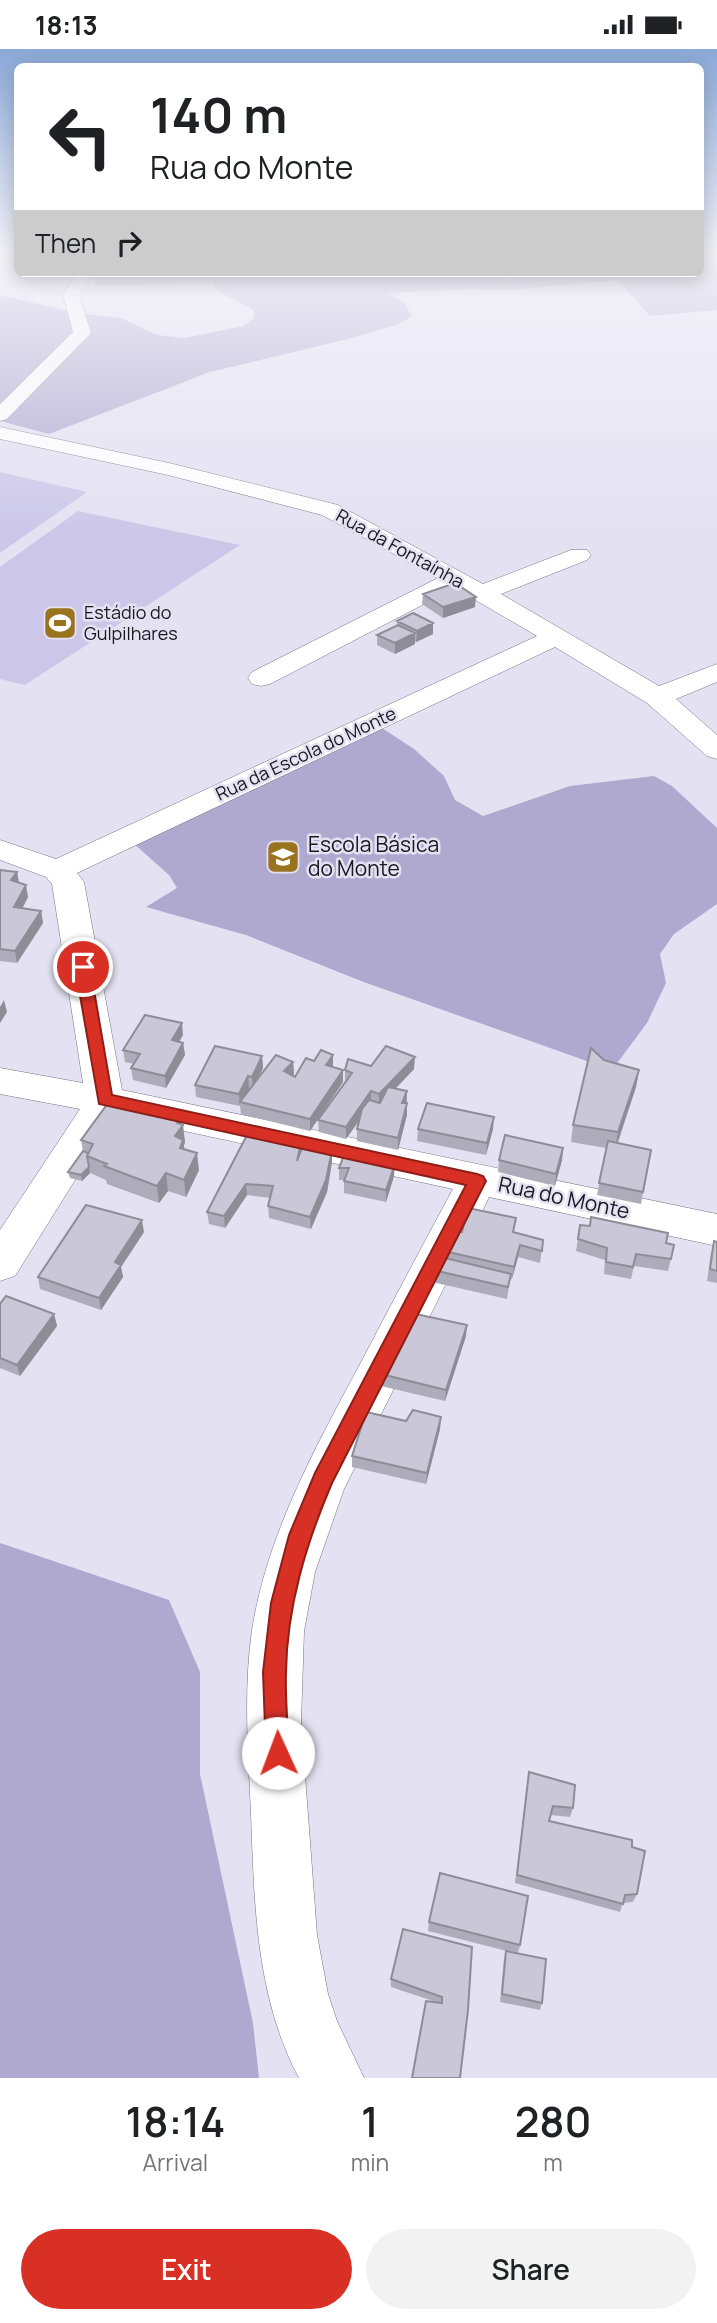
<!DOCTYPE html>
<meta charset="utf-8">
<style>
body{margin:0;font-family:Manrope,sans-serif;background:#f2f2f2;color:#202124;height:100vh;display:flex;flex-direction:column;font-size:26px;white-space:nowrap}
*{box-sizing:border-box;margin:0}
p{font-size:23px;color:#757577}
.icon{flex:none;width:38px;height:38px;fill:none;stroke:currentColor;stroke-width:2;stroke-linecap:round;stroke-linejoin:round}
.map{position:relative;height:2029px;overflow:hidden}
.side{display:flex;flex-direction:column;background:#fff;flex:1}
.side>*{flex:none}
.top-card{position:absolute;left:14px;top:14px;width:690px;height:214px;border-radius:10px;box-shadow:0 4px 18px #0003;background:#fff;color:#202124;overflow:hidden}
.pin{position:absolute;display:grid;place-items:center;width:60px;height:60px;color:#fff;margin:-30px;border:4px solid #fff;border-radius:50%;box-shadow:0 2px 7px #0007}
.me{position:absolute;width:77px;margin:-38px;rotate:358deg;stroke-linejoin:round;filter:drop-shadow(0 0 5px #0008)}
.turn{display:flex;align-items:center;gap:24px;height:147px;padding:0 21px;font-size:32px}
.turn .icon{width:91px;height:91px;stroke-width:2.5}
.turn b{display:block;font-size:49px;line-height:60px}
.then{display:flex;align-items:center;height:66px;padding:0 21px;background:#0003;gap:14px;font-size:26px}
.eta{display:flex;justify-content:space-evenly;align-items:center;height:119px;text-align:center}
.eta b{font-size:42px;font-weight:600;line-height:49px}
.cta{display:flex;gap:14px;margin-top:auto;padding:14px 21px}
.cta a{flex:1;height:80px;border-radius:42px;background:#d93025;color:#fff;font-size:28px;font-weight:600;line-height:80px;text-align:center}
.cta a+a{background:#f2f2f2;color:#202124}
.status{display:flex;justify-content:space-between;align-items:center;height:49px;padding:0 35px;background:#fff;direction:ltr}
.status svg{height:19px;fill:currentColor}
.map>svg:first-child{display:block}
</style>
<div class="status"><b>18:13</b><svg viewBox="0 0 49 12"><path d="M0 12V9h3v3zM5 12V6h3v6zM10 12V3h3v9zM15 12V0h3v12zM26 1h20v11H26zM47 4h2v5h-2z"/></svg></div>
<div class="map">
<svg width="717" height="2029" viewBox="0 0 717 2029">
<rect width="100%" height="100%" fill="#e4e1f2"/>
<!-- green -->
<path fill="#ccc7e9" d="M0 423 87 443 0 504Z
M78 462 240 496 25 636 0 630V518Z"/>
<!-- forest -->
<path fill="#afa9d0" d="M700 203H717V261L650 267 618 231 510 241 469 240 387 244 404 253 412 267 399 275 348 290 210 323 49 385 0 372V246L77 264 121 269 157 286 184 289 243 277 254 269V261L216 241 213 234 95 237V224H700Z
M382 679 414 700 444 727 455 751 483 767 570 737 654 727 672 737 717 779V855L674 885 660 905 666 934 647 974 612 1021 361 932 246 886 146 858 177 839 169 826 132 793Z
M0 1494 169 1551 200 1623V1725L253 1974 259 2029H0Z"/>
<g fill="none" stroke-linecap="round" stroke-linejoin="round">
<defs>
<path id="minor" d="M77 224H93L79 246 91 284 7 370 0 372V355L73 283 63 246Z
M0 378 169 414 338 456 483 535 571 501H587L591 506 587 511 501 545 659 637 717 615V633L676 650 717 686V710L707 707 647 654 555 598 77 824 84 833 122 1041 717 1165V1197L489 1148 344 1440 315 1523 304 1582 301 1673 317 1886 328 1945 337 1972 364 2029H299C260 1956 255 1873 252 1792 250 1722 242 1651 252 1581 267 1486 314 1401 359 1317 390 1258 421 1199 453 1140L115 1067 15 1227 0 1232V1181L80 1060 0 1045V1019L83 1034 52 835 46 828 0 811V791L56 810 537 587 455 539 270 635 261 637 252 635 248 629 252 623 438 529 322 466 168 426 0 390Z"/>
</defs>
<!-- minor casing -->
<use href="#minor" stroke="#757382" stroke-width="1"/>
<!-- minor -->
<use href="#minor" fill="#fff" fill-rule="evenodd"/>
</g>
<!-- wall -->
<path fill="#aeacba" d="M423 545 475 558 443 569 422 555Z
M397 572 433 585 416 593 415 592V595L395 605 377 596V586L397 576Z
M0 821 17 823 19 834 28 848 22 859 41 862 43 874 17 914 0 912Z
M183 986 179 993 183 994 185 1006 166 1039 133 1031 131 1019 134 1015 125 1013 123 1001Z
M262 1007 263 1019 258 1029 293 1013 294 1025 292 1026 295 1028 314 1012 343 1021V1033L310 1082 241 1065 240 1057 196 1048 195 1036Z
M604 1011 639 1021 636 1038 618 1094 651 1101 641 1155 597 1146 606 1099 571 1093 573 1076Z
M371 1017 414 1020 395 1040 407 1042V1066L398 1101 357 1092V1080L360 1071 346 1090 319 1083 318 1071 345 1033V1021Z
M181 1075 185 1093 184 1096V1100L199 1121 186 1148 168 1142 159 1154 107 1135 106 1131 90 1124 82 1132 70 1129 68 1123 83 1102 81 1091Z
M418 1080H493L486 1106 417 1092Z
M247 1086 300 1098 301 1103 332 1113 327 1143 311 1180 269 1169 268 1157 270 1149 247 1146 225 1179 209 1175 207 1163Z
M563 1099 562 1111 555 1137 498 1123 499 1111Z
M345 1104 394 1127 386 1153 344 1144V1131H339V1119Z
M580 1176 666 1194 671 1210 668 1222 634 1217 631 1230 604 1225 605 1211 576 1202Z
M144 1183 121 1218 123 1228 101 1261 40 1240 38 1228Z
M514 1183 543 1191 540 1214 518 1208 512 1230H510L507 1250 432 1233 433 1221 444 1208V1202Z
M714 1192 717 1193V1234L707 1232 711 1204Z
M0 1255 54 1265 57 1277 20 1327 0 1319Z
M466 1287 445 1352 381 1337V1325Z
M441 1368 440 1380 426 1435 352 1418V1407L406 1372Z
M529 1723 573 1759 570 1768 551 1766 549 1772 632 1798 637 1845 633 1853 623 1854 620 1863 515 1834Z
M429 1873 520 1896 518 1904 542 1954 540 1961 500 1953 504 1910 506 1902 511 1903 428 1882Z
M403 1880 468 1961 436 1953 391 1938V1930Z"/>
<!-- shaded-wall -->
<path fill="#8d8c97" d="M476 548 475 558 443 569V558Z
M433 574V585L416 593 417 582Z
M415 584V595L395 605V594Z
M17 823 19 835 11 831Z
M26 836 28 848 17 870 14 858Z
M41 862 43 874 17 914 15 902Z
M4 951 7 963 0 974V958Z
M182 974 183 986 173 1003 172 991Z
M183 994 185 1006 166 1039 165 1027Z
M333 1006V1018L326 1028V1016Z
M262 1007 263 1019 253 1040 252 1028Z
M415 1008 414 1020 379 1057V1045Z
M293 1013 294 1025 284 1034V1022Z
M343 1021V1033L310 1082V1070Z
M639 1021 636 1038 615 1100 618 1083Z
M248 1027 249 1039 242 1053H240V1057L239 1045Z
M371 1042V1054L346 1090V1078Z
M407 1042 406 1054H402Z
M407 1054V1066L398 1101V1089Z
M180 1068 181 1079 183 1076 185 1093 184 1096 185 1109 182 1116 175 1087 177 1074Z
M494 1068 493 1080 486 1106 487 1094Z
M563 1099 562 1111 555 1137 556 1125Z
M332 1101V1113L327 1143 311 1180 310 1168Z
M197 1104 199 1121 186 1148 184 1131Z
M395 1115 394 1127 386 1153V1141Z
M89 1118 90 1124 82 1132 81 1126Z
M166 1124 168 1142 159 1154 157 1137Z
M246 1135 247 1146 225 1179 224 1167Z
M142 1171 144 1183 121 1218 123 1228 101 1261 99 1249 115 1213Z
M520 1196 518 1208 512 1230 514 1218Z
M54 1265 57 1277 20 1327 17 1316Z
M467 1276 466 1287 445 1352 446 1341Z
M441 1368 440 1380 426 1435 427 1424Z"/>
<!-- building -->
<path fill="#cac8d8" stroke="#8d8c97" stroke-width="2" d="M455 534 476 548 443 558 423 545Z
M413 564 433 574 417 582 397 572Z
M398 576 415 584 395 594 377 586Z
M0 821 17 823 11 831 26 836 14 858 41 862 15 902 0 900Z
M145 966 182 974 172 991 183 994 165 1027 131 1019 140 1005 123 1001Z
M215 997 262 1007 252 1028 248 1027 239 1045 195 1036Z
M386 997 415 1008 379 1045 371 1042 346 1078 318 1071 352 1024 345 1021 348 1010 371 1017Z
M591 999 604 1011 639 1021 618 1083 573 1076Z
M321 1001 333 1006 326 1016 343 1021 310 1070 240 1053 276 1006 293 1013 284 1022 295 1028 306 1009 314 1012Z
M388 1038 407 1042 402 1054H407L398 1089 357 1080 362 1060 369 1051 380 1054Z
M111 1050 180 1068 177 1074 183 1076 175 1087 183 1091 180 1099 197 1104 184 1131 166 1124 157 1137 104 1117 107 1115 87 1107 93 1095 81 1091Z
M427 1054 494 1068 487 1094 418 1080Z
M247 1086 300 1098 297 1112 304 1094 332 1101 326 1131 310 1168 268 1157 273 1137 246 1135 224 1167 207 1163Z
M505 1086 563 1099 556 1125 499 1111Z
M608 1092 651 1101 643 1143 599 1134Z
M83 1102 88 1104 87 1107 89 1118 81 1126 68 1123Z
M345 1104 395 1115 386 1141 344 1132 349 1119H339Z
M86 1156 142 1171 115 1213 121 1216 99 1249 38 1228Z
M468 1159 516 1169 513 1183 543 1191 542 1202 520 1196 514 1218 444 1202 454 1181 462 1183Z
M591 1168 668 1184 666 1194 674 1196 671 1210 636 1205 633 1218 606 1213 607 1199 578 1190 580 1176 590 1177Z
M714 1192 717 1193V1222L710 1220Z
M441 1208 511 1225 508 1238 433 1221Z
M6 1247 54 1265 17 1316 0 1309V1255Z
M411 1264 467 1276 446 1341 381 1325Z
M413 1361 441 1368 427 1424 352 1407 366 1363 406 1372Z
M529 1723 575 1736 573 1759 553 1757 549 1772 632 1791V1798L645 1802 637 1845 625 1846 623 1855 517 1826Z
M440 1824 528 1847 520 1896 429 1873Z
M403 1880 472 1898 468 1961 460 2029H412L426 1952 442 1954V1948L391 1930Z
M506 1902 546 1910 542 1954 502 1945Z"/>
<!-- sky -->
<linearGradient id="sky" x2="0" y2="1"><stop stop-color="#8aa9d7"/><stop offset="0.42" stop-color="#f3f2f9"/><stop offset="1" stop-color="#f3f2f9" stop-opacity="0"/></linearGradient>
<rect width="717" height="487" fill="url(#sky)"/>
<!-- route -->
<path fill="#d93025" stroke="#8d1f18" stroke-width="2" d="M83 914 90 918 112 1046 477 1125 483 1127 486 1132 332 1434C306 1495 287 1557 286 1623 285 1650 288 1677 289 1704L286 1713 278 1716 269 1713 266 1704 263 1623 271 1554 289 1486 315 1424 466 1136 99 1055 75 918Z"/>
<!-- icons -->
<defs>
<symbol id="stadium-square" viewBox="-11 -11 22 22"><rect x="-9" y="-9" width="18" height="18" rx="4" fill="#9a731f" stroke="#e4e1f2"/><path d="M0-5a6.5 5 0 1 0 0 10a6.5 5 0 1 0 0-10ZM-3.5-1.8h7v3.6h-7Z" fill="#fff"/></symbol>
<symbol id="school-square" viewBox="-11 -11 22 22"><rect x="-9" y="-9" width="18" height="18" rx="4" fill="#9a731f" stroke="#e4e1f2"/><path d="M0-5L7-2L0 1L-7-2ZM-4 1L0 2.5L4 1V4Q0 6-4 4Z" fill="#fff"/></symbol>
</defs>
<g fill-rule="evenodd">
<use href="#stadium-square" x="41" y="555" width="38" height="38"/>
<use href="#school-square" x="264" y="789" width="38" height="38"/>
</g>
<g text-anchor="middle" stroke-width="5" stroke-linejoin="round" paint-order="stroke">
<!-- far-street labels -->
<g font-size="18" fill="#18171d" stroke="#e4e1f2">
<text transform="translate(400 500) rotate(29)" y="6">Rua da Fontaínha</text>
<text transform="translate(306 705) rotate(-25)" y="6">Rua da Escola do Monte</text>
</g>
<!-- far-poi labels -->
<g font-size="18" fill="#18171d" stroke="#e4e1f2" text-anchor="start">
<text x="84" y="570">Estádio do<tspan x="84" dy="21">Gulpilhares</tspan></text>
</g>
<!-- poi labels -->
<g font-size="21" fill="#18171d" stroke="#e4e1f2" text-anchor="start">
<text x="308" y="803">Escola Básica<tspan x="308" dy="24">do Monte</tspan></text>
</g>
<!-- street labels -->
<g font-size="21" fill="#18171d" stroke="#e4e1f2">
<text transform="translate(564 1149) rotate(12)" y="7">Rua do Monte</text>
</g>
</g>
</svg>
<div class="pin" style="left:83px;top:918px;background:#d93025"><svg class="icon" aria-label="arrive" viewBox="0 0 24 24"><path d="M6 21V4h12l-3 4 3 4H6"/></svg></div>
<svg class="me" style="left:278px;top:1704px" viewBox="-20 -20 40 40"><circle r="19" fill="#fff"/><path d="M0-13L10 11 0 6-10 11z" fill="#d93025"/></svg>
<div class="top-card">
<div class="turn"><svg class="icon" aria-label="left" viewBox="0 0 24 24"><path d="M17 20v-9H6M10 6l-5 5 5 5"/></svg><div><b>140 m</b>Rua do Monte</div></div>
<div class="then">Then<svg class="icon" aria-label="right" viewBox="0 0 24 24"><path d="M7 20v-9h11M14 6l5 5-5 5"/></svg></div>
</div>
</div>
<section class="side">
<div class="eta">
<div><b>18:14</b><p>Arrival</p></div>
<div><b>1</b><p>min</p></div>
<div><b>280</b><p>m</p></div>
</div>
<div class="cta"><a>Exit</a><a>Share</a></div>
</section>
